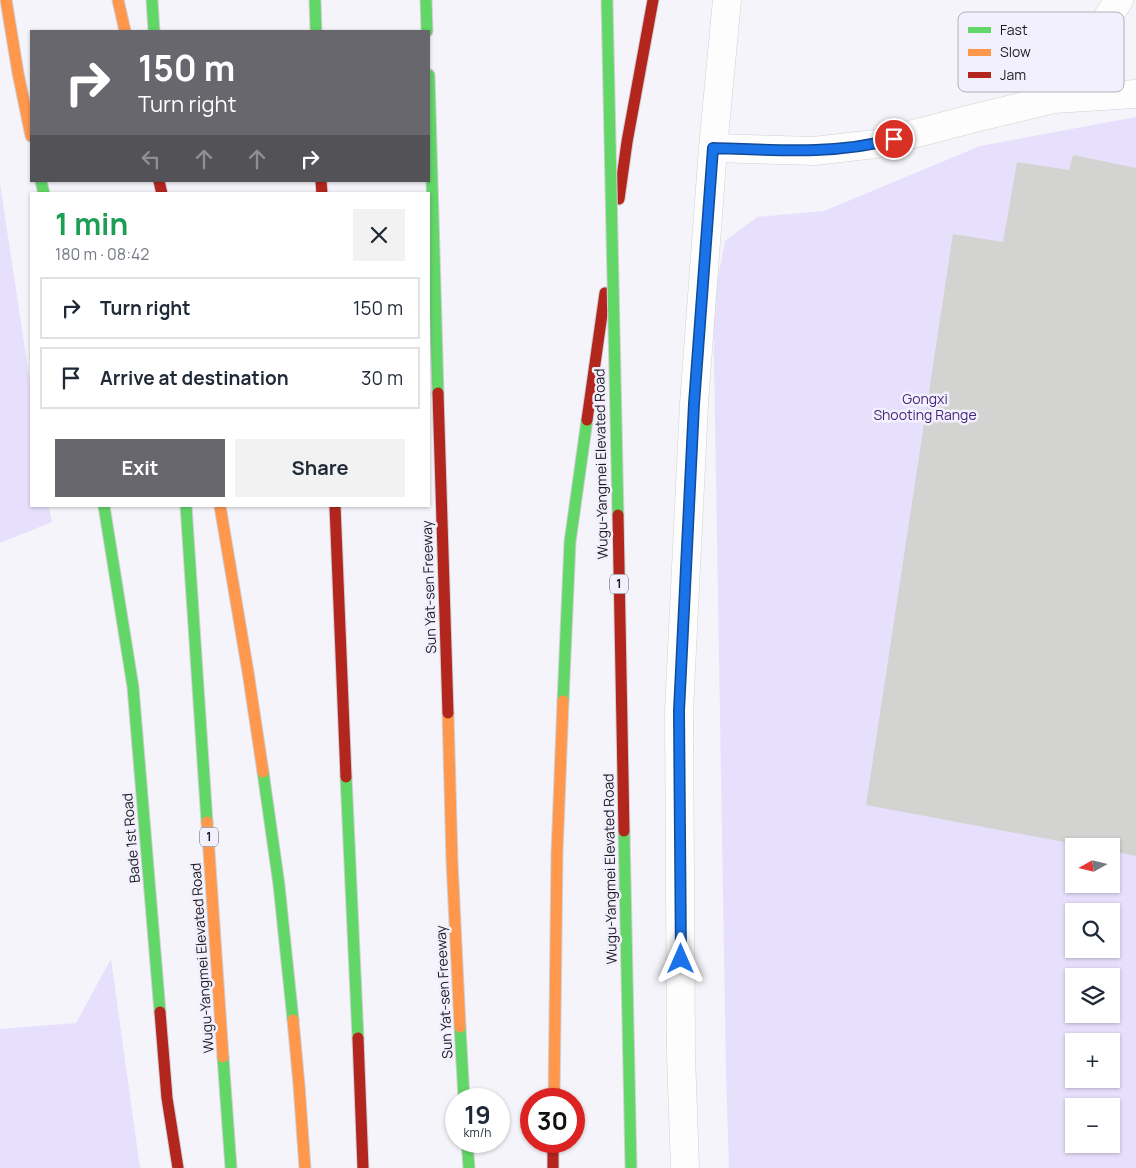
<!DOCTYPE html>
<meta charset="utf-8">
<style>
body{margin:0;font-family:Manrope,sans-serif;background:#f2f2f3;color:#1f2937;height:100vh;display:flex;flex-direction:column;font-size:19px;white-space:nowrap}
*{box-sizing:border-box;margin:0}
p{font-size:16px;color:#747a83}
.icon{flex:none;width:28px;height:28px;fill:none;stroke:currentColor;stroke-width:2;stroke-linecap:round;stroke-linejoin:round}
.map{position:relative;flex:1;overflow:hidden}
.sheet{position:absolute;left:30px;top:192px;width:400px;height:315px;display:flex;flex-direction:column;background:#fff;border-radius:0px;box-shadow:0 1px 4px #0004}
.sheet>*{flex:none}
.guide{position:absolute;left:30px;top:30px;width:400px;height:152px;border-radius:0px;box-shadow:0 1px 4px #0004;background:#68676d;color:#fff;overflow:hidden}
.needle{width:32px;rotate:262deg}
.tools{position:absolute;left:1065px;top:838px;display:grid;gap:10px}
.tools a{display:grid;place-items:center;width:55px;height:55px;border-radius:0px;background:#fff;box-shadow:0 1px 4px #0004;font-size:25px}
.speed{position:absolute;left:445px;top:1088px;display:flex;gap:10px;font-size:25px;font-weight:700;text-align:center}
.speed>*{display:grid;place-content:center;width:65px;height:65px;border-radius:50%;background:#fff;box-shadow:0 1px 4px #0004;line-height:1}
.speed small{font-size:12px;font-weight:400}
.speed .limit{border:8px solid #d22;background:#fff;color:#111}
.pin{position:absolute;display:grid;place-items:center;width:42px;height:42px;color:#fff;margin:-21px;border:2px solid #fff;border-radius:50%;box-shadow:0 1px 5px #0007}
.me{position:absolute;width:55px;margin:-28px;rotate:0deg;stroke-linejoin:round;filter:drop-shadow(0 0 4px #0008)}
.turn{display:flex;align-items:center;gap:18px;height:105px;padding:0 25px;font-size:22px}
.turn .icon{width:65px;height:65px;stroke-width:2.5}
.turn b{display:block;font-size:35px;line-height:42px}
.lanes{display:flex;align-items:center;height:48px;padding:0 25px;background:#0003;justify-content:center;gap:25px;direction:ltr}
.lanes .off{opacity:.35}
.round{display:grid;place-items:center;flex:none;width:52px;height:52px;border-radius:0px;background:#f2f2f3}
.head{display:flex;align-items:center;justify-content:space-between;height:85px;padding:0 25px}
h1{font-size:30px;font-weight:700;line-height:38px;color:#1e9e55}
.primary-button{display:flex;gap:10px;margin-top:auto;padding:10px 25px}
.primary-button a{flex:1;height:58px;border-radius:0px;background:#68676d;color:#fff;font-size:20px;font-weight:700;line-height:58px;text-align:center}
.primary-button a+a{background:#f2f2f3;color:#1f2937}
ul{padding:0;list-style:none}
li{display:flex;align-items:center;gap:15px;height:62px;margin:0 10px 8px;padding:0 15px;border:2px solid #e0e1e3;border-radius:0px}
li div{flex:1}
li b{display:block;font-size:19px}
li em{font-style:normal}
.map>svg:first-child{display:block}
</style>
<div class="map">
<svg width="1136" height="1168" viewBox="0 0 1136 1168">
<rect width="100%" height="100%" fill="#f5f4fa"/>
<!-- green -->
<path fill="#e7e0fc" fill-rule="evenodd" d="M1136 117V1168H729L726 1073 713 303 725 241 757 217 824 211 980 146ZM1074 846H1111V884H1074ZM1074 911H1111V949H1074ZM1074 976H1111V1014H1074ZM1074 1041H1111V1079H1074ZM1074 1106H1111V1144H1074Z
M0 184 31 388V506H49L52 522 0 543Z
M111 959 140 1168H0V1029L76 1023Z"/>
<!-- building -->
<path fill="#d3d3d2" d="M1073 155 1136 168V856L1111 851V846H1085L866 805 953 234 1003 242 1017 162 1069 170Z"/>
<g fill="none" stroke-linecap="round" stroke-linejoin="round">
<defs>
<path id="street" d="M1054 99 1119 0
M713 148 814 151 875 144 971 119 1054 99 1136 94
M685 1168 681 1055 679 711 694 404 713 148 727 0"/>
<path id="fast" d="M152 0 154 31
M315 0 316 31
M426 0 427 31
M429 75 438 393
M41 181 44 194
M104 506 133 687 160 1012
M186 506 207 822
M563 701 570 542 587 420
M263 772 279 885 293 1020
M346 777 358 1038
M460 1027 464 1099
M223 1057 231 1168
M467 1141 469 1168"/>
<path id="slow" d="M6 0 18 73 31 136
M118 0 125 31
M220 506 248 672 263 772
M448 713 452 861 460 1027
M207 822 223 1057
M293 1020 299 1085 305 1168
M554 1099 557 853 563 701"/>
<path id="jam" d="M159 181 162 194
M321 181 322 194
M619 199 627 142 653 0
M438 393 448 713
M587 420 605 293
M335 506 346 777
M160 1012 167 1098 178 1168
M358 1038 363 1168
M553 1141V1168"/>
</defs>
<!-- street casing -->
<use href="#street" stroke="#d1d0d5" stroke-width="29"/>
<!-- fast casing -->
<use href="#fast" stroke="#d1d0d5" stroke-width="13"/>
<!-- slow casing -->
<use href="#slow" stroke="#d1d0d5" stroke-width="13"/>
<!-- jam casing -->
<use href="#jam" stroke="#d1d0d5" stroke-width="13"/>
<!-- street -->
<use href="#street" stroke="#fefdfe" stroke-width="28"/>
<!-- fast -->
<use href="#fast" stroke="#63d668" stroke-width="11"/>
<!-- slow -->
<use href="#slow" stroke="#ff974d" stroke-width="11"/>
<!-- jam -->
<use href="#jam" stroke="#b3261e" stroke-width="11"/>
<defs>
<path id="fast-bridge" d="M607 0 618 515
M624 831 631 1168"/>
<path id="jam-bridge" d="M618 515 624 831"/>
</defs>
<!-- fast-bridge casing -->
<use href="#fast-bridge" stroke="#d2d2d5" stroke-width="13" stroke-linecap="butt"/>
<!-- jam-bridge casing -->
<use href="#jam-bridge" stroke="#d2d2d5" stroke-width="13" stroke-linecap="butt"/>
<!-- fast-bridge -->
<use href="#fast-bridge" stroke="#63d668" stroke-width="11"/>
<!-- jam-bridge -->
<use href="#jam-bridge" stroke="#b3261e" stroke-width="11"/>
</g>
<g fill="none" stroke-linecap="round" stroke-linejoin="round">
<defs>
<path id="route" d="M681 959 679 711 694 404 713 148C774 150 836 155 894 139"/>
</defs>
<!-- route casing -->
<use href="#route" stroke="#114b97" stroke-width="12"/>
<!-- route -->
<use href="#route" stroke="#1a73e8" stroke-width="9"/>
</g>
<g text-anchor="middle" stroke-width="5" stroke-linejoin="round" paint-order="stroke">
<!-- shield labels -->
<g fill="#f3f0fe" stroke="#5c5b63" stroke-width="1">
<rect x="610" y="574.5" width="18" height="19" rx="4"/>
<rect x="200" y="827.5" width="18" height="19" rx="4"/>
</g>
<g font-size="12" font-weight="bold" fill="#1c1b21">
<text x="619" y="588">1</text>
<text x="209" y="841">1</text>
</g>
<!-- park labels -->
<g font-size="14" fill="#462578" stroke="#f3f0fe">
<text x="925" y="404">Gongxi<tspan x="925" dy="16">Shooting Range</tspan></text>
</g>
<!-- street labels -->
<g font-size="14" fill="#1c1b21" stroke="#f3f0fe">
<text transform="translate(601 464) rotate(-91)" y="5">Wugu-Yangmei Elevated Road</text>
<text transform="translate(429 587) rotate(-92)" y="5">Sun Yat-sen Freeway</text>
<text transform="translate(131 838) rotate(-95)" y="5">Bade 1st Road</text>
<text transform="translate(610 869) rotate(-91)" y="5">Wugu-Yangmei Elevated Road</text>
<text transform="translate(202 958) rotate(-94)" y="5">Wugu-Yangmei Elevated Road</text>
<text transform="translate(444 992) rotate(-93)" y="5">Sun Yat-sen Freeway</text>
</g>
</g>
<!-- legend -->
<rect x="958" y="12" width="166" height="80" rx="8" fill="#f3f0fe" stroke="#b2b0bc" stroke-width="1"/>
<rect x="968" y="27" width="23" height="6" fill="#63d668"/>
<rect x="968" y="49" width="23" height="7" fill="#ff974d"/>
<rect x="968" y="72" width="23" height="6" fill="#b3261e"/>
<g font-size="14" fill="#1c1b21">
<text x="1000" y="35">Fast</text>
<text x="1000" y="57">Slow</text>
<text x="1000" y="80">Jam</text>
</g>
</svg>
<div class="tools">
<a><svg class="needle" viewBox="-14 -14 28 28"><path d="M0-13l5 13h-10z" fill="#e53935"/><path d="M0 13l5-13h-10z" fill="#747a83"/></svg></a>
<a><svg class="icon" aria-label="search" viewBox="0 0 24 24"><circle cx="10" cy="10" r="6"/><path d="M15 15l6 6"/></svg></a>
<a><svg class="icon" aria-label="layers" viewBox="0 0 24 24"><path d="M12 4l9 5-9 5-9-5zM3 14l9 5 9-5"/></svg></a>
<a>+</a>
<a>−</a>
</div>
<div class="speed"><div>19<small>km/h</small></div><div class="limit">30</div></div>
<div class="pin" style="left:894px;top:139px;background:#d93025"><svg class="icon" aria-label="arrive" viewBox="0 0 24 24"><path d="M6 21V4h12l-3 4 3 4H6"/></svg></div>
<svg class="me" style="left:681px;top:959px" viewBox="-20 -20 40 40"><path d="M0-17L14 15 0 8-14 15z" fill="#1a73e8" stroke="#fff" stroke-width="4"/></svg>
<div class="guide">
<div class="turn"><svg class="icon" aria-label="right" viewBox="0 0 24 24"><path d="M7 20v-9h11M14 6l5 5-5 5"/></svg><div><b>150 m</b>Turn right</div></div>
<div class="lanes"><svg class="icon off" aria-label="left" viewBox="0 0 24 24"><path d="M17 20v-9H6M10 6l-5 5 5 5"/></svg><svg class="icon off" aria-label="ahead" viewBox="0 0 24 24"><path d="M12 20V5M6 11l6-6 6 6"/></svg><svg class="icon off" aria-label="ahead" viewBox="0 0 24 24"><path d="M12 20V5M6 11l6-6 6 6"/></svg><svg class="icon" aria-label="right" viewBox="0 0 24 24"><path d="M7 20v-9h11M14 6l5 5-5 5"/></svg></div>
</div>
<section class="sheet">
<div class="head"><div><h1>1 min</h1><p>180 m · 08:42</p></div><a class="round"><svg class="icon" aria-label="close" viewBox="0 0 24 24"><path d="M6 6l12 12M18 6L6 18"/></svg></a></div>
<ul>
<li><svg class="icon" aria-label="right" viewBox="0 0 24 24"><path d="M7 20v-9h11M14 6l5 5-5 5"/></svg><div><b>Turn right</b></div><em>150 m</em></li>
<li><svg class="icon" aria-label="arrive" viewBox="0 0 24 24"><path d="M6 21V4h12l-3 4 3 4H6"/></svg><div><b>Arrive at destination</b></div><em>30 m</em></li>
</ul>
<div class="primary-button"><a>Exit</a><a>Share</a></div>
</section>
</div>
